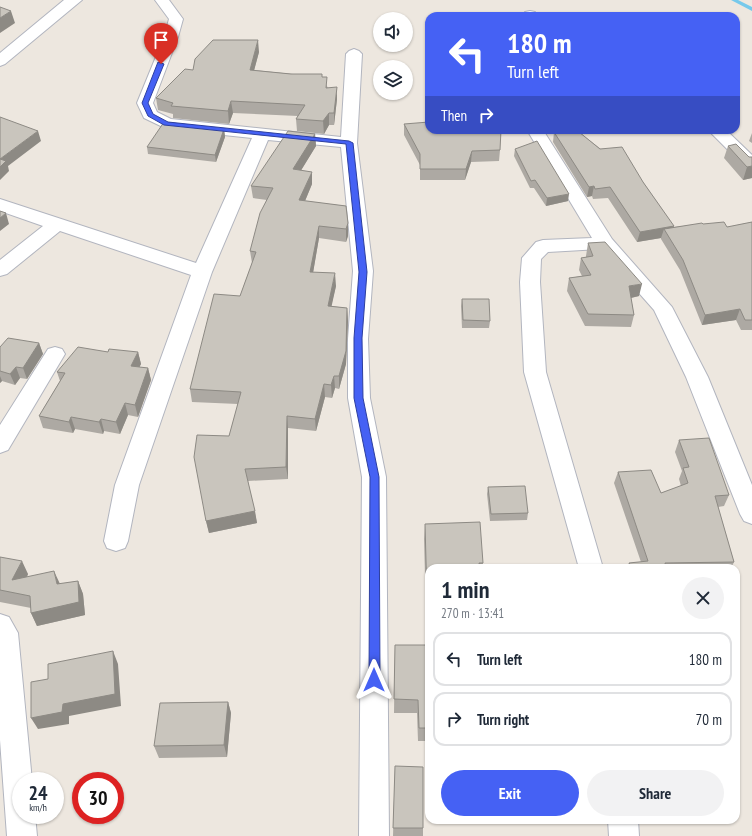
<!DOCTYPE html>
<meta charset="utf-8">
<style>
body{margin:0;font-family:"PT Sans Narrow",sans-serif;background:#f2f2f3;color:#1f2937;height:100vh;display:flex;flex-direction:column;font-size:15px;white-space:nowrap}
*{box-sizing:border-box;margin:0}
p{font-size:13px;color:#747a83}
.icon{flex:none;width:22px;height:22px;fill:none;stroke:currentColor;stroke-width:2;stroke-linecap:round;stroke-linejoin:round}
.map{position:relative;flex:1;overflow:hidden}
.panel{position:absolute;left:425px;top:564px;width:315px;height:260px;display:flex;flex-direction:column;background:#fff;border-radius:12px;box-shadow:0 1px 3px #0004}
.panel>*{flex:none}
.banner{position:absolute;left:425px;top:12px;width:315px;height:122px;border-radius:12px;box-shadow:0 1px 3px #0004;background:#4561f4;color:#fff;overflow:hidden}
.fabs{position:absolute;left:373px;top:12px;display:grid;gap:8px}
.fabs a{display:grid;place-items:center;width:40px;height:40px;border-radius:50%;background:#fff;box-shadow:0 1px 3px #0004;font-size:20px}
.speed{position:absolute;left:12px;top:772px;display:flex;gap:8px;font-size:20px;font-weight:700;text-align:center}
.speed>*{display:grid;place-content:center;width:52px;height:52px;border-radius:50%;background:#fff;box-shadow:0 1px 3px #0004;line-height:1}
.speed small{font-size:10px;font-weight:400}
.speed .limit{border:6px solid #d22;background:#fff;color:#111}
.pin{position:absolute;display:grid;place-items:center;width:34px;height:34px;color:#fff;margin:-41px -17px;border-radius:50% 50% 50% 0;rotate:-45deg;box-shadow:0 0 4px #0007}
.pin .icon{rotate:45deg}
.me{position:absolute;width:44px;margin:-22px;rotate:0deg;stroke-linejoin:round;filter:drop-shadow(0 0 3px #0008)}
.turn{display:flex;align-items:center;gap:14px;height:84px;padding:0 16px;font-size:18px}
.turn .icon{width:52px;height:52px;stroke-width:2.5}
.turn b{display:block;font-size:28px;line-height:34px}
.then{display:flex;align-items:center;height:38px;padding:0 16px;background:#0003;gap:8px;font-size:15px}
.round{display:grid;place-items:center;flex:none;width:42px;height:42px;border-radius:21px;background:#f2f2f3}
.headline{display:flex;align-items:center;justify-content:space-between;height:68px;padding:0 16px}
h1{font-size:24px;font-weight:600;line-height:30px}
.primary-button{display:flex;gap:8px;margin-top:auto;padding:8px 16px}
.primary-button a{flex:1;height:46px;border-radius:24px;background:#4561f4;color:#fff;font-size:16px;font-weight:600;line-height:46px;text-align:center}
.primary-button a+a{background:#f2f2f3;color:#1f2937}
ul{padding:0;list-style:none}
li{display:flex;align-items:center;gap:12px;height:54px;margin:0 8px 6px;padding:0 8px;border:2px solid #e0e1e3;border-radius:12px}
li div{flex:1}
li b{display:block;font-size:15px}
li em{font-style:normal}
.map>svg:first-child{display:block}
</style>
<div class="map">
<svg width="752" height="836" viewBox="0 0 752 836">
<rect width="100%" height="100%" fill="#ede7df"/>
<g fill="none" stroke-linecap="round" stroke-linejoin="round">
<!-- stream -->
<path fill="#76c9eb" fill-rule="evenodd" d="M731 0H738L752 7V11Z"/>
<defs>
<path id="minor" d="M64 0H82L5 64 0 66V53Z
M155 0H169L183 19 178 37 153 103 157 112 171 119 341 137 346 54 349 51 354 49 359 51 362 54 357 143 373 271 368 339 370 398 386 477 389 836H359L362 477 348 398V339L353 271 341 147 268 140 212 272 139 485 128 541 125 548 116 551 107 548 104 541 115 485 191 275 60 231 7 274 0 276V260L43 226 0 211V199L196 263 252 138 167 129 144 118 137 103 164 37 169 19Z
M530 11 535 12 538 16H523L525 12Z
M527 130H543L612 239 672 307 708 377 752 485V524L744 521 740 514 686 377 654 310 600 249 548 252 541 259 540 282 546 372 603 568H579L524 372 520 282 522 258 536 242 543 240 592 238Z
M708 130H726L752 155V169L746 168Z
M55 347 62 349 65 354 8 450 0 453V425L48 349Z
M0 614 9 617 18 633 32 781H21V815H35L37 836H7L0 740Z
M608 820H638L639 836H609Z"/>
</defs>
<!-- minor casing -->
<use href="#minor" stroke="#b2b5bf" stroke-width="2"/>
<!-- minor -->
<use href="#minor" fill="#fff" fill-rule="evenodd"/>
</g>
<!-- wall -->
<path fill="#ada9a3" d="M259 52 254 70 322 77 328 88 337 99 334 125H329L324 134 297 131 296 119 298 116 233 113 229 124 173 118V114L158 110 156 98 193 70Z
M404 124 500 150 499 161 471 162 465 180H420V165L404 135Z
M224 129 225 137 216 162 148 154 147 147Z
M554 132H579L643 182 674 227 703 224 727 227 752 222V330H741L736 320 702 325 680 270 661 239V238L637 242 608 198 593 199 592 196 587 197 553 142Z
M752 133V143L749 141Z
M315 134 316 146 301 170 312 184 305 201 346 206 348 236 346 242 319 238 313 272 336 286 331 306 347 308 348 321 346 364 339 389 335 388 332 398 325 397 316 431 288 428V479L248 481 257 523 209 533 206 521 238 404 192 402 190 389 240 296 252 263 250 251 267 200 253 198 251 186Z
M728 146 749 157H752V178L743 180 724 158Z
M515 149 568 201 546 206 534 188H530L514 156Z
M588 243 639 296 631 298 634 315 631 327 585 326 567 291 569 278 582 276 579 270 581 258 586 257V256Z
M462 299 490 321 489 328H462L461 306Z
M39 343 43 354 27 379 20 378 15 385 2 381 0 383V347Z
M108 352H138L141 364 139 367 148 368 151 380 138 417 128 415 120 434 104 431 103 434 75 429 73 433 43 428 39 416 60 381 57 372Z
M679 440 729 495 724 506 718 507 734 562 731 568H628L629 563 641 562 614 483 618 472 661 493 681 486 679 479 682 471 675 452Z
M488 487 528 513 527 520 490 521 487 494Z
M425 524 483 563 482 568H429V612L426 613 424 539Z
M0 557 28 574 27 577 60 584 78 581 83 594 85 615 37 626 31 613V608L0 602Z
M395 645H429V741H418L417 713H394Z
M228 702 231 713 227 757 159 758 154 746Z
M395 766 423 828V836H393Z"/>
<!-- shaded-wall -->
<path fill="#8d8a84" d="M11 11 15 23 0 33V18Z
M258 40 259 52 251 82 250 70Z
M337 87V99L334 125V113Z
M231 101 233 113 229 124 228 111Z
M329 113V125L324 134 323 121Z
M224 129 225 137 216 162 215 155Z
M38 131 41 141 8 166 9 171 0 180V159Z
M315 134 316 146 294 182 293 169Z
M472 151 471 162 465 180 466 169Z
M752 166V178L743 180 747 167Z
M312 172V184L300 213 299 200Z
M594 186 592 196 587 197 589 187Z
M569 194 568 201 546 206 547 198Z
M6 213 9 224 0 231V218Z
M348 223V236L346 242V229Z
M319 226V238L311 285 310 272Z
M674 226 671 236 664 229 661 238 637 242 640 232Z
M335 273 336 286 329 318 328 306Z
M642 284 639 296 626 299 629 286Z
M347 308 348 321 346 364 339 389V376Z
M740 309 736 320 702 325 705 315Z
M39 343 43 354 27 379 23 368Z
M138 352 141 364 134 378 131 366Z
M16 367 20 378 15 385 10 374Z
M148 368 151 380 138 417 135 405Z
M0 376 2 381 0 383Z
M334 376 335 388 332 398 331 385Z
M324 384 325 397 316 431 315 419Z
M125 403 128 415 120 434 116 422Z
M287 416 288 428V479L286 467Z
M71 417 75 429 73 433 69 422Z
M101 419 104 431 103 434 99 422Z
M255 511 257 523 209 533 206 521Z
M22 561 28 574 19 593 12 580Z
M54 571 60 584H57Z
M78 581 83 594 85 615 37 626 31 613Z
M113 651 118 664 121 706 69 716V724L38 729 31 718 63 704Z
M228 702 231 713 227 757 224 745Z"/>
<!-- building -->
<path fill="#c9c5bd" stroke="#8d8a84" d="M0 7 11 11 0 18Z
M213 40H258L250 70 291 74H322V77H327L326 88 337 87 334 113H329L323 121 296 119 305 105 231 101 228 111 171 106 173 103 156 98 185 69 193 70 195 59Z
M0 117 38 131 0 159Z
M164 122 224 129 215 155 147 147Z
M429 122V130H501L500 150 472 151 466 169H420V154L404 124Z
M560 130H578L579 132 600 149 622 147 643 182 674 226 640 232 610 187 595 189 594 186 589 187 554 132Z
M288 131 315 134 293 169 312 172 299 200 346 206 348 223 346 229 319 226 310 272 335 273 328 306 347 308 346 351 339 376H334L331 385 324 384 315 419 287 416 286 467 245 469 255 511 206 521 194 457 197 435 229 436 241 392 190 389 214 294 240 296 256 252 250 251 260 213 273 188 251 186Z
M537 141 569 194 547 198 535 180 531 181 515 149Z
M736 144 749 157H752V166L747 167 728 146Z
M0 159 6 161 0 167Z
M0 211 6 213 0 218Z
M724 222 727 227 752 222V320H745L740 309 705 315 683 260 664 229 702 223 703 224Z
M605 242 642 284 629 286 634 315 588 314 569 278 591 275 581 258 593 256 588 243Z
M462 299H489L490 321 463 320Z
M8 338 39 343 23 368 16 367 10 374 0 371V347Z
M78 347 108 352 109 349 138 352 131 366 148 368 135 405 125 403 116 422 101 419 99 422 71 417 69 422 39 416 65 373 57 372Z
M709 438 729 495 715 496 734 562 665 563 666 568H631L629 563 648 561 618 472 651 470 661 493 688 483 683 468 689 467 679 440Z
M525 486 528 513 491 514 488 487Z
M480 522 483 563H479L480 568H429V598H427L425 524Z
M0 557 22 561 12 580 54 571 57 584 78 581 79 602 31 613 30 596 0 590Z
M395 645H429V728H419L418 700 394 699Z
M113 651 115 694 63 704 62 712 31 718V682L48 679V664Z
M228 702 224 745 154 746 160 703Z
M395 766 423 767V828H393Z"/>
<!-- route -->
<path fill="#4561f4" stroke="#2d3f9f" d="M158 62 164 64 148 103 153 114 168 122 349 141 353 143 367 272 362 338 363 398 379 477 380 680 378 684 374 686 370 684 369 680 370 477 354 398V338L359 272 346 144 164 125 148 116 142 103Z"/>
</svg>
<div class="fabs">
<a><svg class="icon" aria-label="sound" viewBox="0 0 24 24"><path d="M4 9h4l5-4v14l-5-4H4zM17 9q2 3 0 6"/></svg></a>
<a><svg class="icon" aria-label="layers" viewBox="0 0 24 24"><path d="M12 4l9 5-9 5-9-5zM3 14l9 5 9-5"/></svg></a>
</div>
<div class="speed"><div>24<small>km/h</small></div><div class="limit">30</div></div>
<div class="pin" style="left:161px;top:64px;background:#d93025"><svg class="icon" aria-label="arrive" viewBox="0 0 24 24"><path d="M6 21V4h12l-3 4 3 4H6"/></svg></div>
<svg class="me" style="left:374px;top:680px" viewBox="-20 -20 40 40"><path d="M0-17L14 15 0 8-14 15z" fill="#4561f4" stroke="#fff" stroke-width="4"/></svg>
<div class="banner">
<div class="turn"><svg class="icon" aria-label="left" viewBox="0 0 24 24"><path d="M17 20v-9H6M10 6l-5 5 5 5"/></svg><div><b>180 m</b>Turn left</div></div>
<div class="then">Then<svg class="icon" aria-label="right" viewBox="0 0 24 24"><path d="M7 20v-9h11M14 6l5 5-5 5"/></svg></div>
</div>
<section class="panel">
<div class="headline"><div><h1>1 min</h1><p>270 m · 13:41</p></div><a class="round"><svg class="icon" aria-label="close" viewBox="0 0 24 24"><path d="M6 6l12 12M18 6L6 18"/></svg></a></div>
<ul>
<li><svg class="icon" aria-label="left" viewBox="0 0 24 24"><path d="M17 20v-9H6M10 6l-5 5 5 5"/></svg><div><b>Turn left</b></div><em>180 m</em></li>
<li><svg class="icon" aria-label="right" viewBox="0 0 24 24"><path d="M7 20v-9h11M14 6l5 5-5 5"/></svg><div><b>Turn right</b></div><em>70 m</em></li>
</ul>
<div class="primary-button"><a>Exit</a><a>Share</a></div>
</section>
</div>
